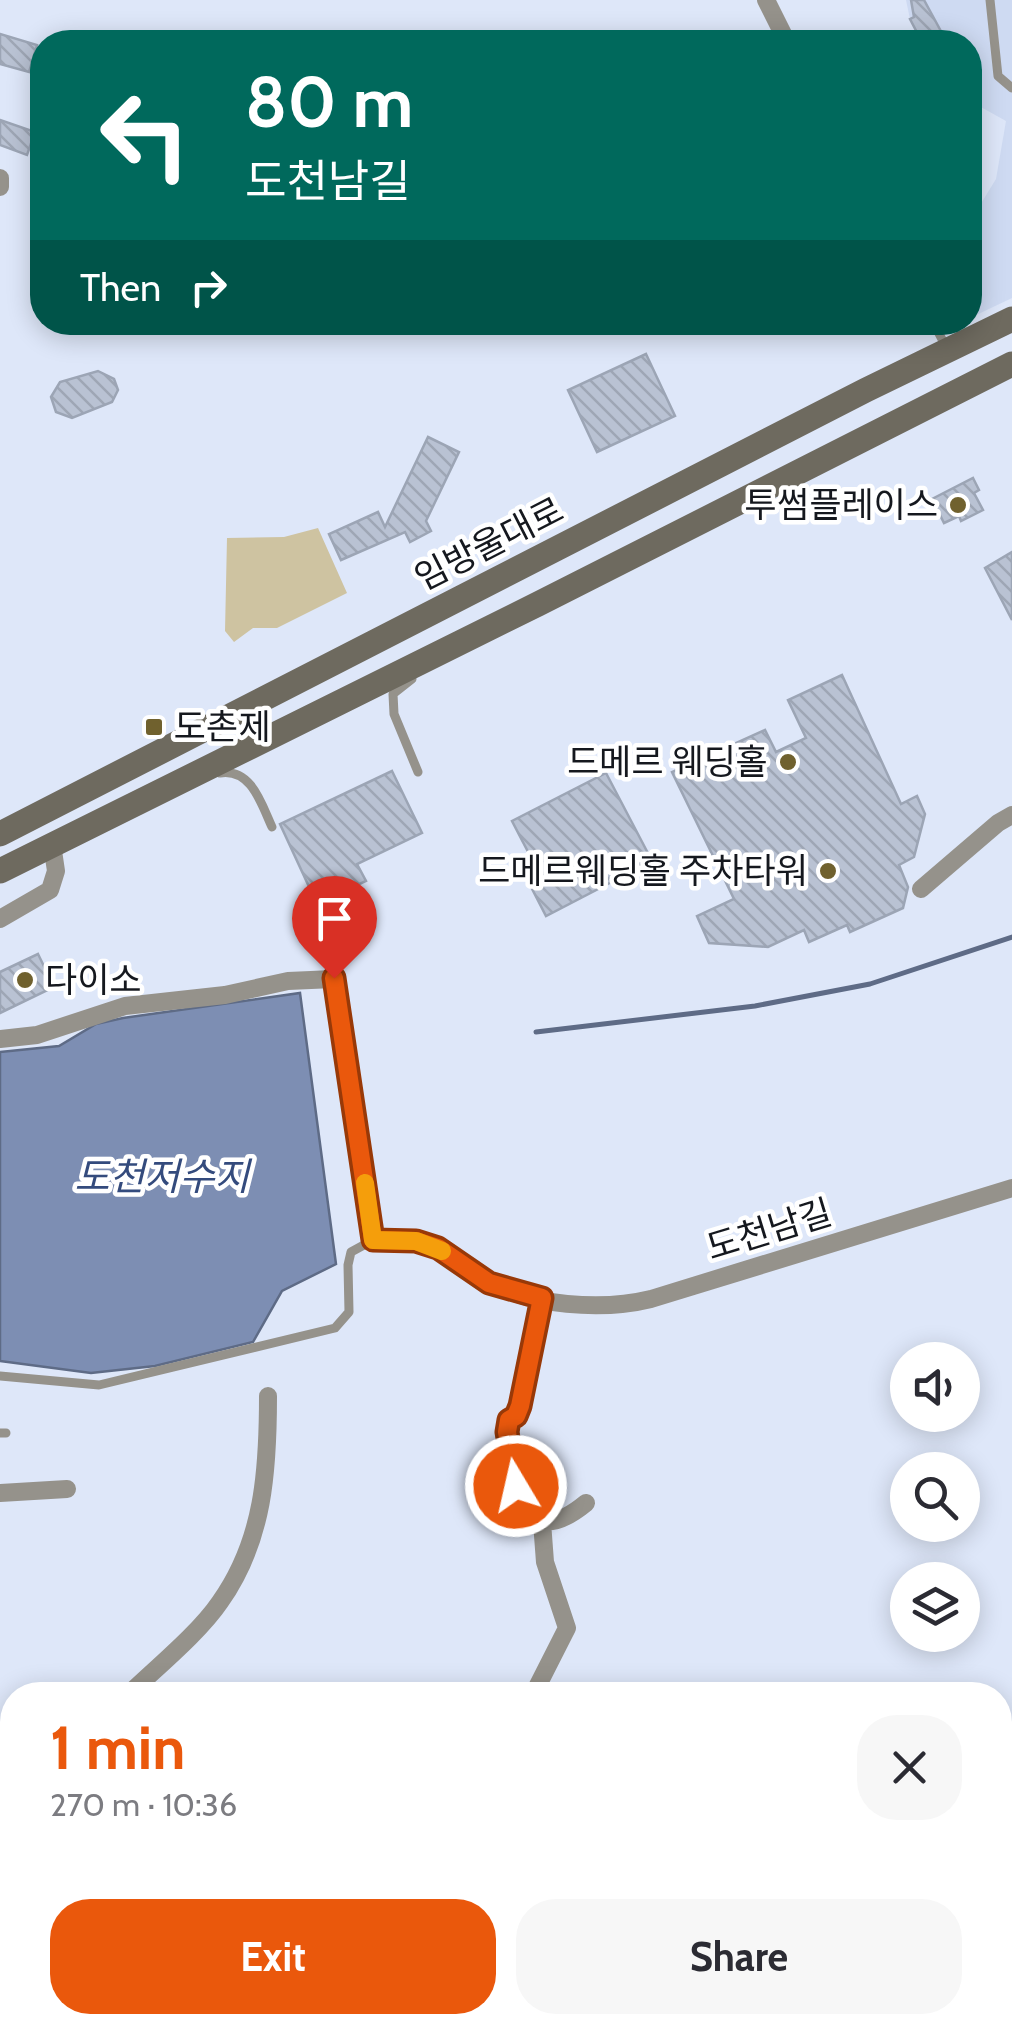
<!DOCTYPE html>
<meta charset="utf-8">
<style>
body{margin:0;font-family:Cabin,"Noto Sans KR",sans-serif;background:#f7f7f7;color:#2b2b33;height:100vh;display:flex;flex-direction:column;font-size:38px;white-space:nowrap}
*{box-sizing:border-box;margin:0}
p{font-size:32px;color:#7c7c81}
.icon{flex:none;width:55px;height:55px;fill:none;stroke:currentColor;stroke-width:2;stroke-linecap:round;stroke-linejoin:round}
.map{position:relative;flex:1;overflow:hidden}
.panel{position:absolute;left:0px;top:1682px;width:1012px;height:352px;display:flex;flex-direction:column;background:#fff;border-radius:40px 40px 0 0;box-shadow:0 5px 25px #0003}
.panel>*{flex:none}
.hud{position:absolute;left:30px;top:30px;width:952px;height:305px;border-radius:40px;box-shadow:0 5px 25px #0003;background:#00695c;color:#fff;overflow:hidden}
.fabs{position:absolute;left:890px;top:1342px;display:grid;gap:20px}
.fabs a{display:grid;place-items:center;width:90px;height:90px;border-radius:50%;background:#fff;box-shadow:0 5px 25px #0003;font-size:50px}
.pin{position:absolute;display:grid;place-items:center;width:85px;height:85px;color:#fff;margin:-102px -42px;border-radius:50% 50% 50% 0;rotate:-45deg;box-shadow:0 0 10px #0007}
.pin .icon{rotate:45deg}
.me{position:absolute;width:110px;margin:-55px;rotate:351deg;stroke-linejoin:round;filter:drop-shadow(0 0 8px #0008)}
.turn{display:flex;align-items:center;gap:35px;height:210px;padding:0 50px;font-size:45px}
.turn .icon{width:130px;height:130px;stroke-width:2.5}
.turn b{display:block;font-size:70px;line-height:85px}
.then{display:flex;align-items:center;height:95px;padding:0 50px;background:#0003;gap:20px;font-size:38px}
.round{display:grid;place-items:center;flex:none;width:105px;height:105px;border-radius:40px;background:#f7f7f7}
.summary{display:flex;align-items:center;justify-content:space-between;height:170px;padding:0 50px}
h1{font-size:60px;font-weight:700;line-height:75px;color:#ea580c}
.cta{display:flex;gap:20px;margin-top:auto;padding:20px 50px}
.cta a{flex:1;height:115px;border-radius:40px;background:#ea580c;color:#fff;font-size:40px;font-weight:700;line-height:115px;text-align:center}
.cta a+a{background:#f7f7f7;color:#2b2b33}
.map>svg:first-child{display:block}
</style>
<div class="map">
<svg width="1012" height="2034" viewBox="0 0 1012 2034">
<defs>
<pattern id="building-back-hatch" width="6" height="6" patternUnits="userSpaceOnUse" patternTransform="scale(2.5)"><rect width="6" height="6" fill="#b9c2d3"/><path d="M-1 5l2 2M0 0l6 6M5-1l2 2" fill="none" stroke="#9ea6b5"/></pattern>
</defs>
<rect width="100%" height="100%" fill="#dee7f9"/>
<!-- built -->
<path fill="#cedaf2" d="M906 0H1012V298L970 318V206L977 210 996 179 1006 121 970 101V42H921L910 19Z"/>
<!-- green -->
<path fill="#cec3a1" d="M318 528 347 593 277 628H253L234 642 225 631 227 538 284 537Z"/>
<!-- water -->
<path fill="#7d8eb3" stroke="#5e6b86" stroke-width="2.5" d="M300 993 336 1264 282 1291 253 1342 155 1366 91 1373 0 1361V1052L59 1046 96 1024 123 1018Z"/>
<g fill="none" stroke-linecap="round" stroke-linejoin="round">
<!-- stream -->
<path stroke="#5e6b86" stroke-width="5" d="M536 1032 755 1006 870 984 1012 937"/>
</g>
<!-- building -->
<path fill="url(#building-back-hatch)" stroke="#9ca5b5" stroke-width="2.5" d="M911 0H924L943 35 922 42 910 19 914 17Z
M0 34 37 45 29 72 0 64Z
M0 120 35 132 27 155 0 145Z
M646 354 675 416 597 452 568 390Z
M98 371 114 379 118 390 112 402 72 418 56 412 51 397 60 382Z
M428 437 459 452 426 521 431 531 410 542 405 532 341 560 329 534 378 512 385 527Z
M973 478 979 490 974 493 983 510 961 521 959 516 944 523 932 499Z
M1012 552V620L985 568Z
M842 675 901 804 917 796 925 814 914 857 899 865 908 887 903 908 850 932 847 925 809 942 804 930 768 947 709 943 697 916 734 899 672 772 765 730 776 752 806 738 788 700Z
M392 771 422 833 357 864 366 881 317 904 280 824Z
M606 773 652 861 546 916 527 879 539 873 512 821Z
M38 954 54 987 0 1013V972Z"/>
<g fill="none" stroke-linecap="round" stroke-linejoin="round">
<!-- lane -->
<path stroke="#95928b" stroke-width="9" d="M990 0 998 76 1012 88
M933 322 946 347
M412 679 393 694 394 714 418 772
M220 773C251 768 261 803 272 827
M0 1376 99 1385 335 1328 349 1312 348 1265 351 1252 373 1240
M0 1433H6"/>
<!-- street -->
<path stroke="#95928b" stroke-width="18" d="M766 0 787 42
M0 178V187
M921 889 998 823 1012 815
M0 919 50 890 56 871 52 844
M0 1039 37 1035 125 1006 225 995 288 981 334 979 373 1240C394 1241 415 1239 434 1247 453 1254 468 1271 486 1281 531 1306 602 1311 651 1299L1012 1188
M542 1297 520 1406 516 1417 509 1420C506 1436 509 1453 512 1469 522 1518 541 1540 586 1503
M0 1493 67 1489
M128 1695C156 1668 199 1633 220 1602 264 1540 268 1470 268 1396
M533 1695 567 1628 545 1562 542 1522
M0 1765 12 1770
M1000 1767 1012 1763
M668 2022 670 2034
M456 2034V2022"/>
<!-- secondary -->
<path stroke="#6e6a5f" stroke-width="25" d="M0 834 866 390 1012 319
M0 871 538 604 1012 364"/>
</g>
<g fill="none" stroke-linecap="round" stroke-linejoin="round">
<defs>
<path id="route" d="M334 978 373 1240 416 1241 438 1248 489 1283 542 1298 520 1406 516 1416 509 1420 507 1432 516 1486"/>
</defs>
<!-- route casing -->
<use href="#route" stroke="#983908" stroke-width="25"/>
<!-- route -->
<use href="#route" stroke="#ea580c" stroke-width="18"/>
<!-- slow -->
<path stroke="#f59e0b" stroke-width="18" d="M365 1183 373 1240 416 1241 442 1251"/>
</g>
<!-- markers -->
<g fill="#70612e" stroke="#fff" stroke-width="4">
<circle cx="958" cy="505" r="10"/>
<rect x="144" y="717" width="20" height="20" rx="5"/>
<circle cx="788" cy="762" r="10"/>
<circle cx="828" cy="871" r="10"/>
<circle cx="25" cy="980" r="10"/>
</g>
<g text-anchor="middle" stroke-width="9" stroke-linejoin="round" paint-order="stroke">
<!-- poi labels -->
<g font-size="35" fill="#15181e" stroke="#fff" text-anchor="end">
<text x="938" y="517">투썸플레이스</text>
<text x="174" y="739" text-anchor="start">도촌제</text>
<text x="768" y="774">드메르 웨딩홀</text>
<text x="808" y="883">드메르웨딩홀 주차타워</text>
<text x="45" y="992" text-anchor="start">다이소</text>
</g>
<!-- street labels -->
<g font-size="35" fill="#15181e" stroke="#fff">
<text transform="translate(489 544) rotate(-27)" y="12">임방울대로</text>
<text transform="translate(769 1230) rotate(-17)" y="12">도천남길</text>
</g>
<!-- water labels -->
<g font-size="38" font-style="italic" fill="#344b7d" stroke="#fff">
<text x="162" y="1190">도천저수지</text>
</g>
</g>
</svg>
<div class="fabs">
<a><svg class="icon" aria-label="sound" viewBox="0 0 24 24"><path d="M4 9h4l5-4v14l-5-4H4zM17 9q2 3 0 6"/></svg></a>
<a><svg class="icon" aria-label="search" viewBox="0 0 24 24"><circle cx="10" cy="10" r="6"/><path d="M15 15l6 6"/></svg></a>
<a><svg class="icon" aria-label="layers" viewBox="0 0 24 24"><path d="M12 4l9 5-9 5-9-5zM3 14l9 5 9-5"/></svg></a>
</div>
<div class="pin" style="left:334px;top:978px;background:#d93025"><svg class="icon" aria-label="arrive" viewBox="0 0 24 24"><path d="M6 21V4h12l-3 4 3 4H6"/></svg></div>
<svg class="me" style="left:516px;top:1486px" viewBox="-20 -20 40 40"><circle r="17" fill="#ea580c" stroke="#fff" stroke-width="3"/><path d="M0-11L8 9 0 5-8 9z" fill="#fff"/></svg>
<div class="hud">
<div class="turn"><svg class="icon" aria-label="left" viewBox="0 0 24 24"><path d="M17 20v-9H6M10 6l-5 5 5 5"/></svg><div><b>80 m</b>도천남길</div></div>
<div class="then">Then<svg class="icon" aria-label="right" viewBox="0 0 24 24"><path d="M7 20v-9h11M14 6l5 5-5 5"/></svg></div>
</div>
<section class="panel">
<div class="summary"><div><h1>1 min</h1><p>270 m · 10:36</p></div><a class="round"><svg class="icon" aria-label="close" viewBox="0 0 24 24"><path d="M6 6l12 12M18 6L6 18"/></svg></a></div>
<div class="cta"><a>Exit</a><a>Share</a></div>
</section>
</div>
